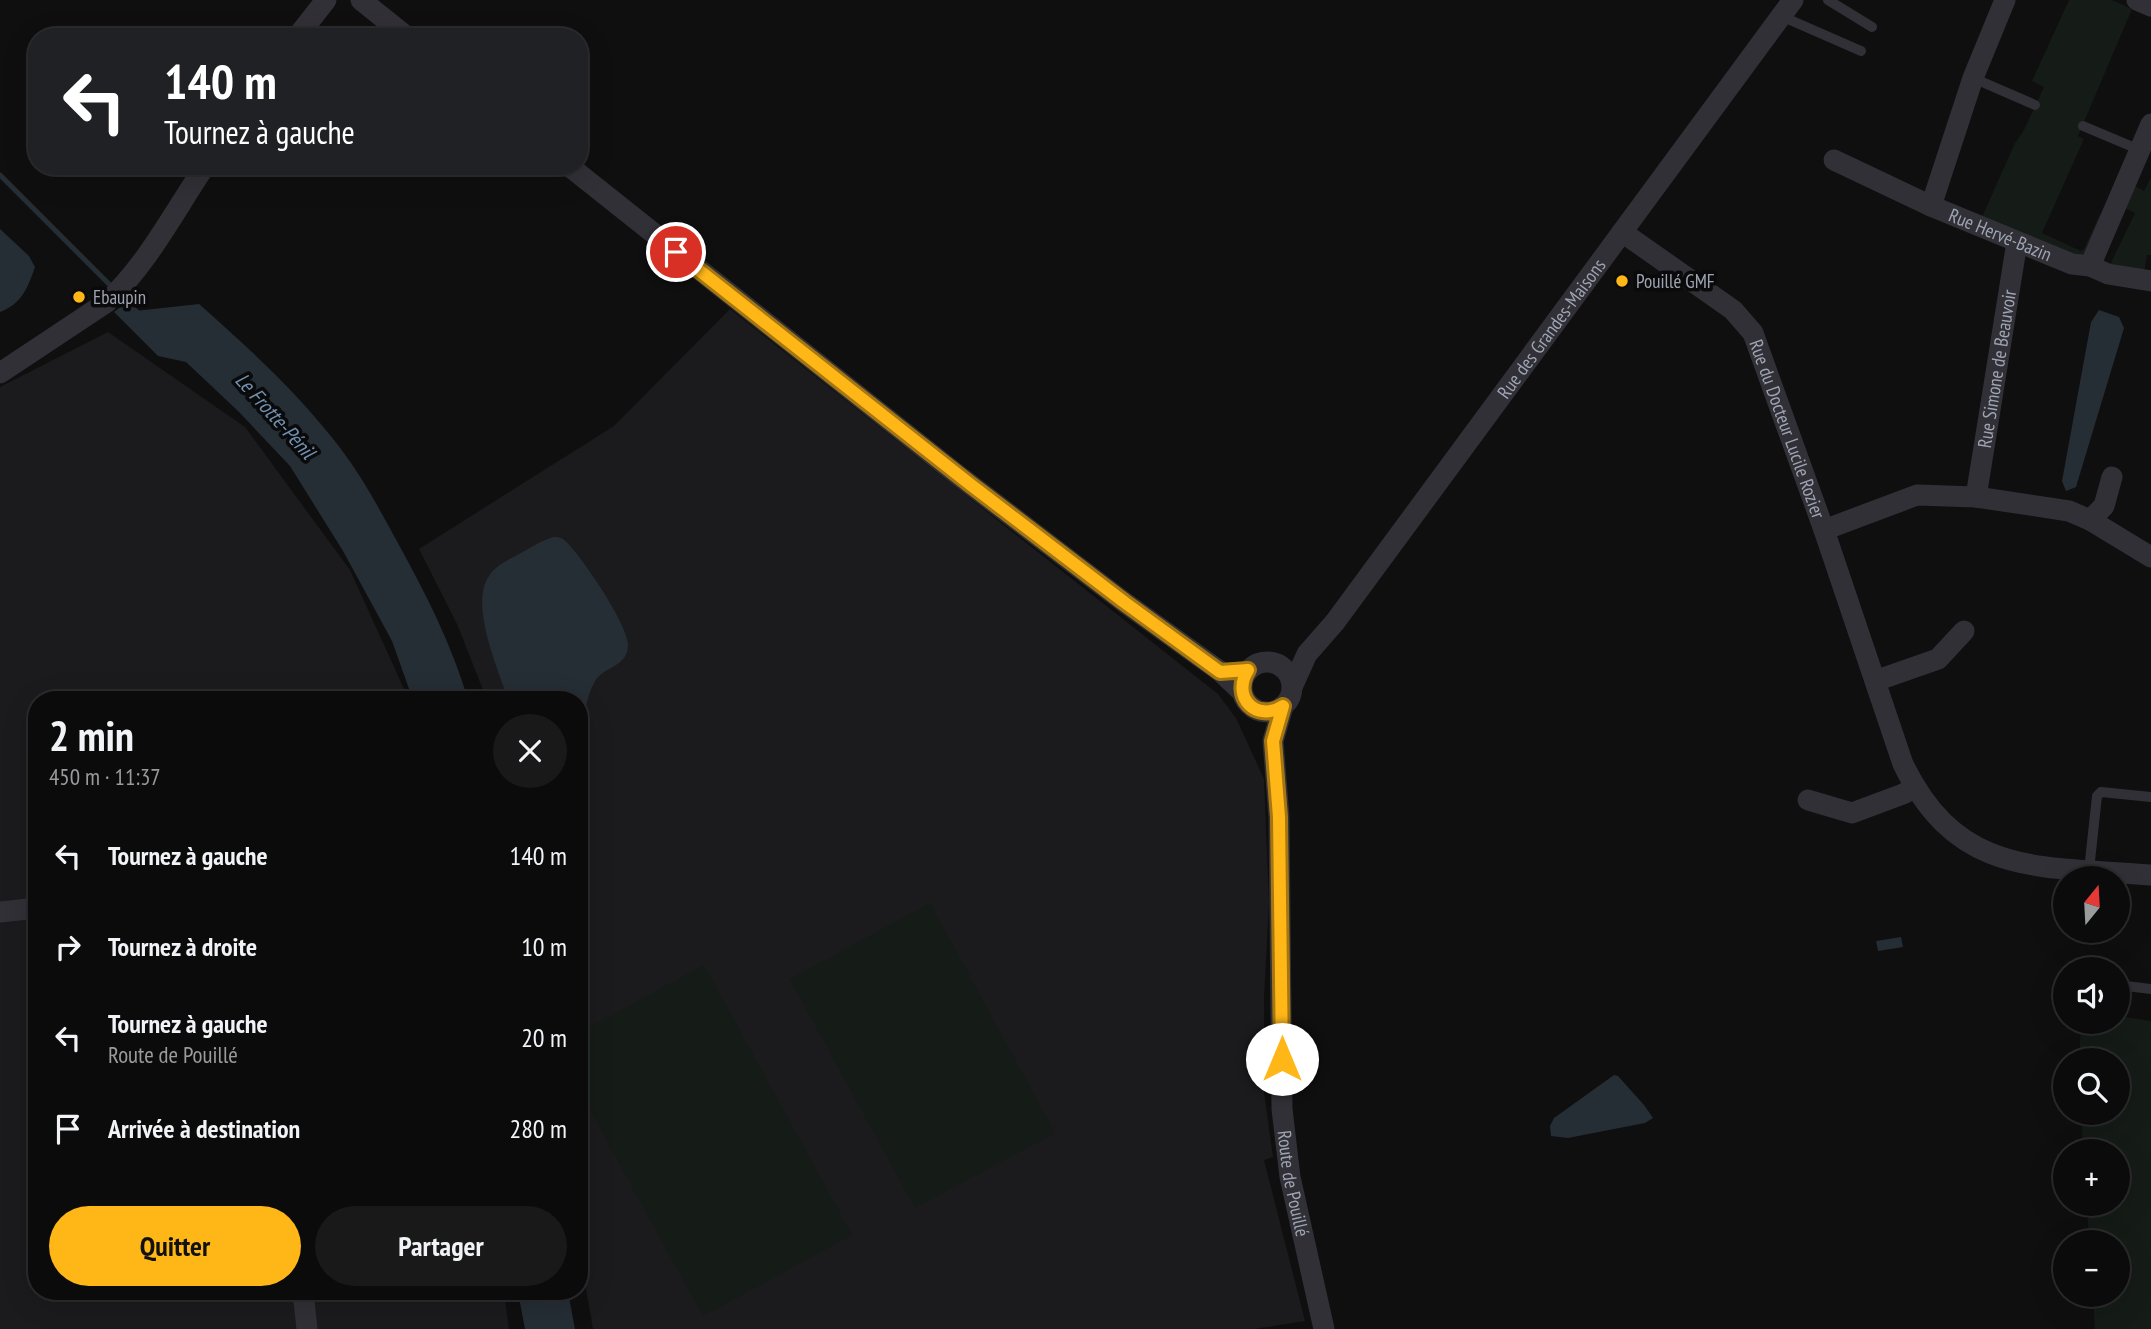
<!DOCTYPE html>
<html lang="fr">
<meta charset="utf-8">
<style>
body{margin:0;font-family:"PT Sans Narrow",sans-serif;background:#19191a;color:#f1f3f6;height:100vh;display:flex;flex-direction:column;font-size:26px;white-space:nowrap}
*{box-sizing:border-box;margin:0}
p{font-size:23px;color:#9a9b9d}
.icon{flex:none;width:38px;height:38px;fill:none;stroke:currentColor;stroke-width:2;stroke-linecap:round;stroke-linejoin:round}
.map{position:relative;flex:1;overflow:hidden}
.sheet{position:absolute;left:28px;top:691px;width:560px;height:609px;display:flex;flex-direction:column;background:#0b0b0c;border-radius:28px;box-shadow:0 7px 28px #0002,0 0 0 2px #2b2b2d}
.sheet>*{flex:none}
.guide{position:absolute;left:28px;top:28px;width:560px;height:147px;border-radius:28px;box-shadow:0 7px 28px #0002,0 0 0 2px #2b2b2d;background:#202124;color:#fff;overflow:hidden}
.needle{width:46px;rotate:18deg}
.tools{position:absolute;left:2053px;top:866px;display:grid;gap:14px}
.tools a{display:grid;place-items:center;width:77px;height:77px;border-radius:50%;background:#0b0b0c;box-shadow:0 7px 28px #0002,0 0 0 2px #2b2b2d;font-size:35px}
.pin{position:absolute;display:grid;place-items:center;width:60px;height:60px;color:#fff;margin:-30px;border:4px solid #fff;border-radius:50%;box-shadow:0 2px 7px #0007}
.me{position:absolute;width:77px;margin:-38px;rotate:0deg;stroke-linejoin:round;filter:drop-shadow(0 0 5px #0008)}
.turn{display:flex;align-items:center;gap:24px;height:147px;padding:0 21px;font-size:32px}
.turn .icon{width:91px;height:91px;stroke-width:2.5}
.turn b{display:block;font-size:49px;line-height:60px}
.round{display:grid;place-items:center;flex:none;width:74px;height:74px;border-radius:37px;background:#19191a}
.head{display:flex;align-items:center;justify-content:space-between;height:119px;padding:0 21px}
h1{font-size:42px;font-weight:600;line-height:52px}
.button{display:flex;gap:14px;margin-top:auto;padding:14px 21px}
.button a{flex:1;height:80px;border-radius:42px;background:#ffb718;color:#111;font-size:28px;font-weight:600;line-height:80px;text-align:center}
.button a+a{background:#19191a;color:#f1f3f6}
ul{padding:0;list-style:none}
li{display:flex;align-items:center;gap:21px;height:91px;padding:0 21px}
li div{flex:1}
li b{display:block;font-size:26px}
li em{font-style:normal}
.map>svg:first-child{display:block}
</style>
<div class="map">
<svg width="2151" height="1329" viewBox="0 0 2151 1329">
<rect width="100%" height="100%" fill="#0f0f10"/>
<!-- built -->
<path fill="#1b1b1d" d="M730 309 1218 694 1236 718 1264 779 1269 902 1264 998V1092L1273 1157 1264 1160 1305 1321 1254 1329H593L579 1249V700H487L457 624 419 549 614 426Z
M108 332 245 427 350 570 409 700H37V1292H504L509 1329H0V387Z"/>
<!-- green -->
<path fill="#151b16" d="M2069 0H2112L2132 9 2078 136 2084 139 2042 233 2081 251 2084 249 2100 214 2102 216 2085 254 2080 256 1982 217 2015 143 2023 132 2044 87 2032 81Z
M2151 177V255H2147L2144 273 2109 267 2135 213 2123 207 2133 185 2144 191Z
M930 903 1055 1133 915 1208 790 979Z
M704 965 852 1235 703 1316 579 1090V1033Z
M2118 1016 2151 1021V1329H2095L2093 1295H2118V1242H2089L2087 1204H2118V1152L2083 1151 2081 1113H2118V1060H2079L2081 1022H2118Z"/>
<!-- water -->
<path fill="#252d35" d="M0 229 29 256 35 267C28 287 22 304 0 312Z
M127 302 135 311 199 304C250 349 300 395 341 449 363 478 381 512 399 545 426 594 452 645 468 700H413L392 641 343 551 290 466 239 412 186 362 158 356 114 312Z
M2099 310 2119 317 2124 328 2076 487 2066 491 2062 481 2091 322Z
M553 537C557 537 559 537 563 539 578 550 629 626 628 645 628 668 602 666 594 683 587 696 583 717 582 731 582 739 583 744 579 752V700H508C498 668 469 605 489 576 496 565 508 560 519 554 530 548 541 541 553 537Z
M1901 937 1903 947 1878 951 1876 941Z
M1614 1075 1618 1076 1644 1105 1653 1118 1645 1123 1568 1138 1551 1136 1550 1126 1554 1118Z
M518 1292H568L575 1329H525Z"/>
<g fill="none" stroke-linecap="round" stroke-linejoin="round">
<!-- stream -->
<path stroke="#252d35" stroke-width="5" d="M0 175 114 289
M121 296 141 316"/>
<!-- lane -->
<path stroke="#303036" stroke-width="10" d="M1828 0 1872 27
M1781 16 1861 51
M1973 78 2035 105
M2083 126 2140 150
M2089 870 2097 796 2101 792 2151 797
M2118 985 2151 989"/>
<!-- street -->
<g stroke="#303036" stroke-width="21">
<path d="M361 0 407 37"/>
<path id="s1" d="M2005 0 1973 78 1931 206 2072 264 2090 266 2151 124"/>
<path d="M2137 0 2151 6"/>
<path d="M297 37 326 0"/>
<path d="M1834 160 1931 206"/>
<path d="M569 166 959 476 1124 602 1221 672 1242 692"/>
<path id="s2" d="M1622 232 1733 310 1753 333 1824 530 1903 764C1958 878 2041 866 2151 875"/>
<path d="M2090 266 2108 274 2151 281"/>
<path d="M0 373 107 302C148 263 174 212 205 166"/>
<path id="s3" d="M1976 497 2017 242"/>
<path d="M2090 520 2151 557"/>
<path d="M1824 530 1917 495 1976 497 2069 511 2090 520 2104 506 2112 477"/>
<circle cx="1267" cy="687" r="25"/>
<path d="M1875 681 1938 659 1964 631"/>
<path id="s4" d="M1293 685 1307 654 1335 622 1793 0"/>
<path id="s5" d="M1283 706 1273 741 1279 817 1282 1109 1290 1177 1324 1329"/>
<path d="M1808 800 1852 813 1903 794 1914 788"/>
<path d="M0 912 37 908"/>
<path d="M303 1292 307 1329"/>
</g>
</g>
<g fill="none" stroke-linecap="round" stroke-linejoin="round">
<defs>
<path id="route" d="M676 252 971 485 1124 602 1220 672 1248 670C1231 697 1256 723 1283 706L1273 741 1279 817 1282 1059"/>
</defs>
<!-- route casing -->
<use href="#route" stroke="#a67710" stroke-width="18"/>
<!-- route -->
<use href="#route" stroke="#ffb718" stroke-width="12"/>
</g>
<!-- markers -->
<g fill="#ffb718" stroke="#0a0a0b" stroke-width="2.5">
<circle cx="1622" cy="281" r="7"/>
<circle cx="79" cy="297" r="7"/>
</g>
<g text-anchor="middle" stroke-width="7" stroke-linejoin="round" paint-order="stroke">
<!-- street labels -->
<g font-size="19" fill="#9fa4b3" stroke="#0a0a0b">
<text dy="7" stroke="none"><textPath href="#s1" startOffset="294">Rue Hervé-Bazin</textPath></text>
<text dy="7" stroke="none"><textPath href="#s4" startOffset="441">Rue des Grandes-Maisons</textPath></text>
<text dy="7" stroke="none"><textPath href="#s3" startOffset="130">Rue Simone de Beauvoir</textPath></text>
<text dy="7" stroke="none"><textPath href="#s2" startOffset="268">Rue du Docteur Lucile Rozier</textPath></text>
<text dy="7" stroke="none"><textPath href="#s5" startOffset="480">Route de Pouillé</textPath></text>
</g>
<!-- poi labels -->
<g font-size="19" fill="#9fa4b3" stroke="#0a0a0b" text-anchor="start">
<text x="1636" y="288">Pouillé GMF</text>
<text x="93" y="304">Ebaupin</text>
</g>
<!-- water labels -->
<g font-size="21" font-style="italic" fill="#7192b2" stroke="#0a0a0b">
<text transform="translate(275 416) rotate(48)" y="7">Le Frotte-Pénil</text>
</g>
</g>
</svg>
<div class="tools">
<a><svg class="needle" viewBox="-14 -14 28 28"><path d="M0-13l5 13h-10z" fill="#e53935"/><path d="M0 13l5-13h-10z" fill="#9a9b9d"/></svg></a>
<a><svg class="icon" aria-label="sound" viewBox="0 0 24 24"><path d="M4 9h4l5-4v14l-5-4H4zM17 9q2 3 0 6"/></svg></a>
<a><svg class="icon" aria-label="search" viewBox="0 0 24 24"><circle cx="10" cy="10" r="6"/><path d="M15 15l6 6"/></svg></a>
<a>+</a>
<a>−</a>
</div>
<div class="pin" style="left:676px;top:252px;background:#d93025"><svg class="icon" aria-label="arrive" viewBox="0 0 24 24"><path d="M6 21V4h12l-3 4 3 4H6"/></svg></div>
<svg class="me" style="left:1282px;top:1059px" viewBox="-20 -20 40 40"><circle r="19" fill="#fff"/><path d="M0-13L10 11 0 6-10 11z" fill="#ffb718"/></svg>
<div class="guide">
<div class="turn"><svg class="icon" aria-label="left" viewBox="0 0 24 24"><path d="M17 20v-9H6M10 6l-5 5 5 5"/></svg><div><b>140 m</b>Tournez à gauche</div></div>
</div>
<section class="sheet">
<div class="head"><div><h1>2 min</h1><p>450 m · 11:37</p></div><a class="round"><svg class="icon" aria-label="close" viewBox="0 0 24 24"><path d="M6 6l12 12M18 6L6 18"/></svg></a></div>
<ul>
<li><svg class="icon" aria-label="left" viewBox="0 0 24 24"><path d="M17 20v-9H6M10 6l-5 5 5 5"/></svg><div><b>Tournez à gauche</b></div><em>140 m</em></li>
<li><svg class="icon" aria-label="right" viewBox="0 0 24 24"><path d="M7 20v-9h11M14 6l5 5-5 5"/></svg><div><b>Tournez à droite</b></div><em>10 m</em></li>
<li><svg class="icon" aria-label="left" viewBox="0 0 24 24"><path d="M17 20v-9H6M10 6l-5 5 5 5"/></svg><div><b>Tournez à gauche</b><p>Route de Pouillé</p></div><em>20 m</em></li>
<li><svg class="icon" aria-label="arrive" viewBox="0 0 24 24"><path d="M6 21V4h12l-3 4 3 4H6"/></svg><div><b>Arrivée à destination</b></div><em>280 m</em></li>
</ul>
<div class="button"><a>Quitter</a><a>Partager</a></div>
</section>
</div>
